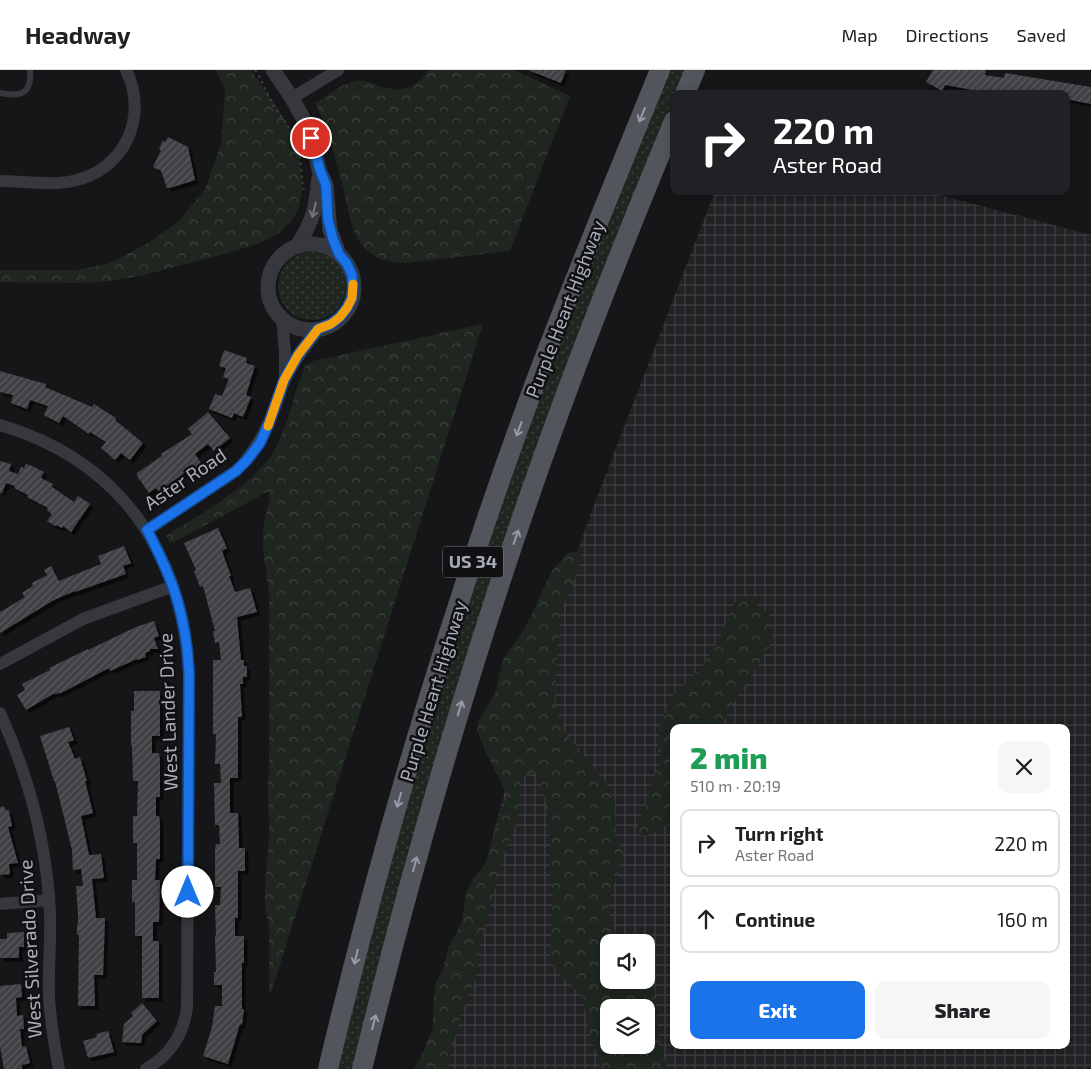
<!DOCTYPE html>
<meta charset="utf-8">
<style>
body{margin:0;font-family:"Exo 2",sans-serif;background:#f6f6f6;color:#202124;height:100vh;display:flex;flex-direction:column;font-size:19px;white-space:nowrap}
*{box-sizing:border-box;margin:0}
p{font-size:16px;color:#757577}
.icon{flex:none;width:28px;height:28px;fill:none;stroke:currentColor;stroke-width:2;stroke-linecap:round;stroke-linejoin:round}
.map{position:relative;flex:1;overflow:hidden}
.details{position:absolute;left:670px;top:654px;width:400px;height:325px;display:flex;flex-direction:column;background:#fff;border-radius:10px;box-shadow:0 2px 8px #0003}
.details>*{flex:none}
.top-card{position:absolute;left:670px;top:20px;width:400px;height:105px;border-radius:10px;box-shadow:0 2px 8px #0003;background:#202124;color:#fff;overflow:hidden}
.tools{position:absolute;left:600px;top:864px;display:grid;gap:10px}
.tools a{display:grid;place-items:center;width:55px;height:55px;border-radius:10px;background:#fff;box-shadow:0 2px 8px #0003;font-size:25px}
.pin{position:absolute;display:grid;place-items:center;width:42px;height:42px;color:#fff;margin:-21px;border:2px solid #fff;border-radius:50%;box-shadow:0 1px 5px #0007}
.me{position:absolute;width:55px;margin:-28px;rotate:0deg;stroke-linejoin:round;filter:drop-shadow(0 0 4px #0008)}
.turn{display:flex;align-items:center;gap:18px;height:105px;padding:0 20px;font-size:22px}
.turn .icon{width:65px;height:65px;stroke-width:2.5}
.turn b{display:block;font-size:35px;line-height:42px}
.round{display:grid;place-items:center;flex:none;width:52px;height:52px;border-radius:10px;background:#f6f6f6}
.overview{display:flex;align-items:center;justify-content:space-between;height:85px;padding:0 20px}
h1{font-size:30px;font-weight:800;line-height:38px;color:#1e9e55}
.cta{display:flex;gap:10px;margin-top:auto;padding:10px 20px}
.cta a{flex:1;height:58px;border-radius:10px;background:#1a73e8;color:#fff;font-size:20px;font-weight:800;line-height:58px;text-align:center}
.cta a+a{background:#f6f6f6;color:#202124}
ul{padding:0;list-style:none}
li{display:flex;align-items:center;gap:15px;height:68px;margin:0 10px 8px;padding:0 10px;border:2px solid #e0e0e0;border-radius:10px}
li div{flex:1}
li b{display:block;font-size:19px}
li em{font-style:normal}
header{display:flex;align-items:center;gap:30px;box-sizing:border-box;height:70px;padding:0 25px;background:#fff;border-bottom:1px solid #e0e0e0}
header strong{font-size:24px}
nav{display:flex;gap:28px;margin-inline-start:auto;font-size:18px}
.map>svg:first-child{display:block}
</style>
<header>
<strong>Headway</strong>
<nav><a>Map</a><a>Directions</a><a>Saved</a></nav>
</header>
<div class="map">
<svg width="1091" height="999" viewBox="0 0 1091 999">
<defs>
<pattern id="industrial-grid" width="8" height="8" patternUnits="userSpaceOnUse" patternTransform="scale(1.25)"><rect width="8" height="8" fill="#222225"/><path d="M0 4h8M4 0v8" fill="none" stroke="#3f3f43"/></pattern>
<pattern id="grass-dots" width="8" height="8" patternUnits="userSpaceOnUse" patternTransform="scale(1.25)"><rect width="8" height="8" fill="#1e261f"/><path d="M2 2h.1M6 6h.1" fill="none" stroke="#3c433d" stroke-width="1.8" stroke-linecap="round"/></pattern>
<pattern id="forest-crowns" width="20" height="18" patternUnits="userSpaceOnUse" patternTransform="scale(1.25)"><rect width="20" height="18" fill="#1e261f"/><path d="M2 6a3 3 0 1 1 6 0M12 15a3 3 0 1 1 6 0" fill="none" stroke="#3c433d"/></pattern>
<pattern id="building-hatch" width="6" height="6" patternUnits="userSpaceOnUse" patternTransform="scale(1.25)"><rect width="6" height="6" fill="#404145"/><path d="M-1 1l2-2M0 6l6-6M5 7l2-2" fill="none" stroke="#595a5e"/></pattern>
<filter id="shadow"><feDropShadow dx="3.5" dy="3.5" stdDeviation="0" flood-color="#0009"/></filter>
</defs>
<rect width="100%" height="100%" fill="#161618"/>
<!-- industrial -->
<path fill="url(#industrial-grid)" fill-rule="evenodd" d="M715 121H925L1091 165V999H437L466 869 537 598 591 443ZM674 658H1066V975H674ZM609 872H646V910H609ZM609 938H646V975H609Z"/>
<!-- grass -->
<path fill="url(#grass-dots)" d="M668 0H686L677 24H674V31L591 234 353 999H335L417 692 494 449 578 221Z
M278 216a34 34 0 1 1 68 0a34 34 0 1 1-68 0Z"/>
<!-- forest -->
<path fill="url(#forest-crowns)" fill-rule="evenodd" d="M216 0H251L279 40 293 64 300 93 302 120 299 139 291 151 279 163 260 173 228 183 144 205 110 211 83 213 0 212V200H77L110 193 145 175 179 151 205 119 221 74 225 20Z
M428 0H514L570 26 510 181 406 193C388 193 374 189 362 175 350 161 347 131 342 113 335 86 327 58 315 33 327 26 342 13 356 11 366 9 373 14 382 17 401 23 418 18 428 0Z
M483 254 271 923H269V855C261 826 267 799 269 769 270 747 266 725 269 703V522L263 481V459L269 430V421L170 474 166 466C202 442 258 414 277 375 288 353 293 328 301 306L305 296 313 291Z
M583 480 577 503 561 542 556 603 555 636 565 662 606 713 615 732 616 767 623 783 608 837 616 866 620 872H609V910H646V901L654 909 658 962 667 999H601L588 957 582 926 558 903 550 888 553 825 549 799 550 775 546 733 540 708 532 703 520 708 518 750 504 784 479 881 476 908 460 948 447 999H414L420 989 433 957V935L436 911 443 900 448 878 461 854 467 820 474 807 485 795 507 724 486 683 477 660 478 652 496 621 502 593 505 586 525 558 552 501 567 483ZM609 938H646V975H609Z
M750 526 757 528 758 537 768 543 770 546 772 565 769 578 729 640 721 657 674 658V752L646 766 640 765 638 755 660 690 658 677 661 651 672 626 701 598 719 570 735 532 743 527Z"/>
<!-- building -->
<path fill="url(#building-hatch)" filter="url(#shadow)" d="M528 0H566L561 13Z
M933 0H986L985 5 1004 8 1005 3 1091 17V34L1066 29V24H1032L1014 20 1013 24H995L945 15 942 21 926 12Z
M168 67 188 77 195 110 170 118H167L161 101 153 97 161 80 159 79 163 70 165 72Z
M224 280 247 288 246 293 255 296 246 325 251 327 243 347 234 343 232 348 209 339 215 324 222 326 229 309 223 307 226 298 219 296Z
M0 301 46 314 45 317 92 337 94 334 116 348 115 350 143 373 130 390 121 383 115 390 101 378 106 372 90 362 89 364 63 346 59 353 44 345 48 336 30 330 27 339 11 333 13 325 0 322Z
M208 342 230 368 214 381 208 374 195 384 201 393 197 397 186 404 185 402 159 422 156 418 149 423 137 406V403L162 386 161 384 192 364 188 359Z
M0 391 11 394 9 401 18 404 21 397 24 398 26 394 32 396 44 402 41 408 53 414 52 417 74 432 78 426 90 434 71 462 63 456 62 458 56 455 55 456 47 451 52 444 47 440 48 438 27 427 28 425 14 418 15 416 6 413 2 423H0Z
M218 458 227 478 222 481 231 506H229L235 522 250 518 257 542 237 547 241 590H244V596H247V607H243V614H240L242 647H238V708H230V743H238L239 778H245V801H238V848H235V866H244V893H242V939H244L242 955 240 954 228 994 203 986 212 957 215 936H222V915H214V902H216L215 866H216L215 835H220L221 817H215V779L216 774H220L219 755H215L214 713H221L220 694H215L216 664H213V590H221L219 572 215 573 213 561H215L203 516 200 517 194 501 196 500 184 473Z
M124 476 131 493 123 496 126 504 75 522V521L54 530 0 563V542L25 527 22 523 33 516 32 513 47 505 44 500 51 496 59 511 101 494 98 486Z
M154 551 159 566 154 568 158 579H150V581L145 583 146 587 137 590V589L110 601 109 598 61 623 53 624 26 640 17 625 25 620 22 614 50 600 49 598 88 579V580L136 557Z
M134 621H160V666H152V683H159L160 690V727H156V746H159L160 752V789H156L155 810H160L159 852H153V871H159V928H142V866H135V832H132V810H137V773H133V746H137L138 711H133L132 676H131V641H134Z
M69 657 74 670 68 672 75 689 80 687 87 711H85L93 743 81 746 89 785 101 784 104 808 92 809 96 848H105L103 905H94L95 936H78L79 865H77V854H78V844L76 816H83L81 799 73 800 72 780 55 711H54L40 666Z
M4 736 5 740H8L9 741 12 756 8 757 18 793 9 794 10 804 0 805V737Z
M24 862V877H19V888H0V869H7V863Z
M21 914 22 927 16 928 17 946 23 945 24 959H20L22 977 26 976 30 993 22 995V999H4L0 976V916Z
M142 933 157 951 142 965 141 973 122 972 124 954 133 946 131 943Z
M108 961 114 982 88 988 83 971 97 967 96 964Z"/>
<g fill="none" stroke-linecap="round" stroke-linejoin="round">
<!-- path -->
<path stroke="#3d3f44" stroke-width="2" stroke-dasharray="2.5 4" stroke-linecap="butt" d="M255 0C262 10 266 21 271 31 279 46 292 58 297 74 302 90 300 105 304 120"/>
<!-- service -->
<path stroke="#37383d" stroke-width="6" d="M0 23C21 27 32 24 30 0"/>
<!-- minor -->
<path stroke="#37383d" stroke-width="12" d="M292 28 338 0
M0 111C24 111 50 116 73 111 125 100 149 46 126 0
M282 249 285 282V308
M0 355C119 390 182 481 189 602L187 937C184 964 170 985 146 999
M147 460 236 401C256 381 267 359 277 332 280 325 281 317 285 310 293 292 306 275 319 259
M0 594 83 549 173 516
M0 643C29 707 47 774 50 844 51 872 48 900 49 928 51 952 54 975 59 999
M0 834 49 830"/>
<!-- tertiary -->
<path stroke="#37383d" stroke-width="15" d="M273 0 292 28 306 54 315 82 319 100 326 115 330 160 339 184
M268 217a43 43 0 1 1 86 0a43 43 0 1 1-86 0Z
M297 176C314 150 316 137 319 107"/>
<!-- primary -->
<path stroke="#53555c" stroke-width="20" d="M685 24 695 0
M328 999C384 764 454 531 538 305 577 202 619 101 660 0
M362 999C409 807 463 617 528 430 572 302 622 176 674 51"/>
</g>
<!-- one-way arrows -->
<defs><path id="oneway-shaft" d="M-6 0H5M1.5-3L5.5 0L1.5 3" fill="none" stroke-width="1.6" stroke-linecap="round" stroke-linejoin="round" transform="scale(1.25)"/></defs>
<g stroke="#979ba6">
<use href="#oneway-shaft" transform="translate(642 45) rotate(112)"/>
<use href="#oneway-shaft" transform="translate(519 359) rotate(110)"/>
<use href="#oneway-shaft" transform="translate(516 467) rotate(-71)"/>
<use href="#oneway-shaft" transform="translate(460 638) rotate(-73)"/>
<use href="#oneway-shaft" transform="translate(399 730) rotate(106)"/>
<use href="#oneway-shaft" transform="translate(415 794) rotate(-75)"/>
<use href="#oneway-shaft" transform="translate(356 887) rotate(104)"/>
<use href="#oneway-shaft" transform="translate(374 952) rotate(-76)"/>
</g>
<use stroke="#757881" href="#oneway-shaft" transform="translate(314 140) rotate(104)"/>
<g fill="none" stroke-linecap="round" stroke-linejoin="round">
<defs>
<path id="route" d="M188 822 189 602C186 545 173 509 147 460L236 401 247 390 260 373 269 353 284 310 298 285 318 259 331 254 340 247 347 238 352 228 353 217 352 205 347 194 339 184 333 169 328 150 326 115 320 100 311 68"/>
</defs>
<!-- route casing -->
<use href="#route" stroke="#114b97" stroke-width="12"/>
<!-- route -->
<use href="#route" stroke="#1a73e8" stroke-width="9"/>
<!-- slow -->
<path stroke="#f59e0b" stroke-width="9" d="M268 356 284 310 298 285 318 259 331 254 340 247 347 238 352 228 353 214"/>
</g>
<g text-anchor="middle" stroke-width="5" stroke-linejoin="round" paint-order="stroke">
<!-- shield labels -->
<rect fill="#111113" stroke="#7b7e86" stroke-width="1" x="443" y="476.5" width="60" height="31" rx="4"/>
<g font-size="18" font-weight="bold" fill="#a8adb8">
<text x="473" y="498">US 34</text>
</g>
<!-- street labels -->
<g font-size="19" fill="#a8adb8" stroke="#111113">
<text transform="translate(565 239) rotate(-69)" y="7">Purple Heart Highway</text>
<text transform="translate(185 409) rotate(-34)" y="7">Aster Road</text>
<text transform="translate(433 621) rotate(-73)" y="7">Purple Heart Highway</text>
<text transform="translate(168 642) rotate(-92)" y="7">West Lander Drive</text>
<text transform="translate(30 879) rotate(-93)" y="7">West Silverado Drive</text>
</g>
</g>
</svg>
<div class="tools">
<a><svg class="icon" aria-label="sound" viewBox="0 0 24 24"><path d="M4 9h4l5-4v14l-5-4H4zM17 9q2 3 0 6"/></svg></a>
<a><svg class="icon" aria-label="layers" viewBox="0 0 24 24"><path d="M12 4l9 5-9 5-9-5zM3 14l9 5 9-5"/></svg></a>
</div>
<div class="pin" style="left:311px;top:68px;background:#d93025"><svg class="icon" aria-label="arrive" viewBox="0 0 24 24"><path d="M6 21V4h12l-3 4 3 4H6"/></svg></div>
<svg class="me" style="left:188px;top:822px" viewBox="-20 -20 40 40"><circle r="19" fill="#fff"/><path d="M0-13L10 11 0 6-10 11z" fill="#1a73e8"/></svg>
<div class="top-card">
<div class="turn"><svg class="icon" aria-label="right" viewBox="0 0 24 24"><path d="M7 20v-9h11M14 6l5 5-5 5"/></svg><div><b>220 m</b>Aster Road</div></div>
</div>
<section class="details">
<div class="overview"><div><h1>2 min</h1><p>510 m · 20:19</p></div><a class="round"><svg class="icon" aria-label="close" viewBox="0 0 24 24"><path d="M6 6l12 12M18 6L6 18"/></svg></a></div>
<ul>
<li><svg class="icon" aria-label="right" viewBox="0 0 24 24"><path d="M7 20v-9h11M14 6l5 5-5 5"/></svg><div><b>Turn right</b><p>Aster Road</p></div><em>220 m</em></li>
<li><svg class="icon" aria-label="ahead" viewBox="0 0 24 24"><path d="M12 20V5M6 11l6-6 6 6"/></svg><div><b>Continue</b></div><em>160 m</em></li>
</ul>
<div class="cta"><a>Exit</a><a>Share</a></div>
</section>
</div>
